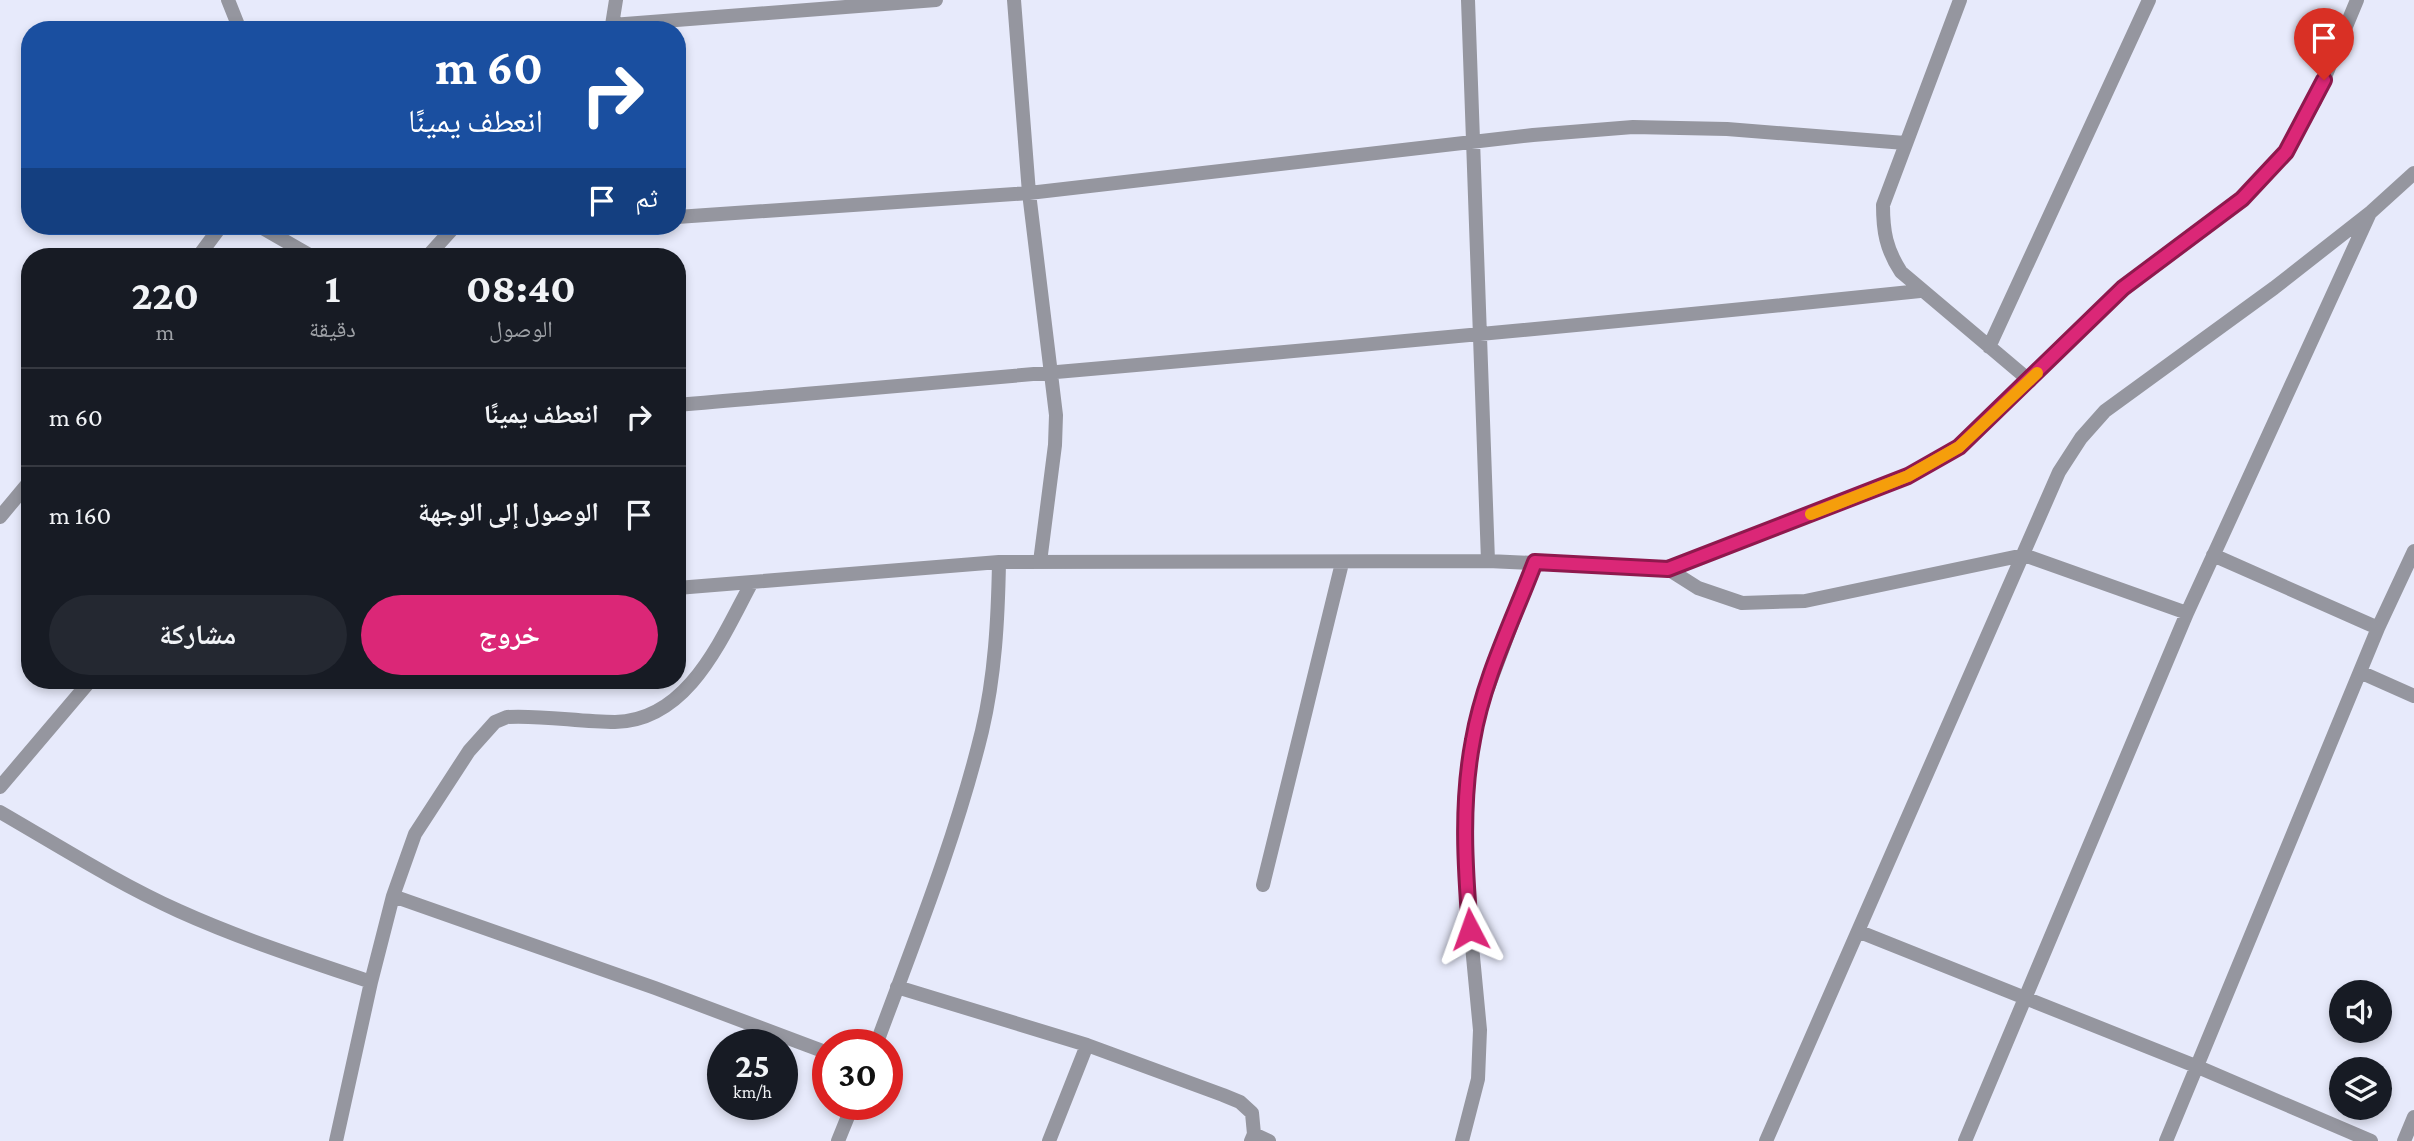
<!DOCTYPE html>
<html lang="ar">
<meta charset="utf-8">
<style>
body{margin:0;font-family:"Crimson Pro","Noto Naskh Arabic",serif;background:#242831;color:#f1f3f6;direction:rtl;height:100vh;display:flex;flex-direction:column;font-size:26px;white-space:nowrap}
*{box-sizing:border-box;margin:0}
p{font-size:23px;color:#9ea1a6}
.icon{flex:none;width:38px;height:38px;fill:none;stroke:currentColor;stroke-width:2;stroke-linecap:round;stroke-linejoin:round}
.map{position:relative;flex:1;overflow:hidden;direction:ltr}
.drawer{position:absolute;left:21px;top:248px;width:665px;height:441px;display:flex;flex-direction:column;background:#171b24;border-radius:28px;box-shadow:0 4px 10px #0003;direction:rtl}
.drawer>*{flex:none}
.top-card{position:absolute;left:21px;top:21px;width:665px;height:214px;border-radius:28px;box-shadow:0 4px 10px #0003;direction:rtl;background:#1a4fa0;color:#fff;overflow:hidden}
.buttons{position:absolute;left:2329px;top:980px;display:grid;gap:14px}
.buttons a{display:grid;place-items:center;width:63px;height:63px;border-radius:50%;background:#171b24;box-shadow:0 4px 10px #0003;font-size:35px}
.speed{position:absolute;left:707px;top:1029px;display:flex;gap:14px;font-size:35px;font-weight:700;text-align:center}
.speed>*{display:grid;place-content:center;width:91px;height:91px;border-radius:50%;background:#171b24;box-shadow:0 4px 10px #0003;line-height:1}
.speed small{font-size:18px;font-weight:400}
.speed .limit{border:10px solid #d22;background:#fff;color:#111}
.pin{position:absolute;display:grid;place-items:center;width:60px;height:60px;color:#fff;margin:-72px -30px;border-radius:50% 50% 50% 0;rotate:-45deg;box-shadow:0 0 7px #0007}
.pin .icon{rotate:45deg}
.me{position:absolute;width:77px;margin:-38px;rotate:356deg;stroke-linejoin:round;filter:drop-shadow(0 0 5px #0008)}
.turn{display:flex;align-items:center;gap:24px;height:147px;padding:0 28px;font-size:32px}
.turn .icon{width:91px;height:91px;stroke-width:2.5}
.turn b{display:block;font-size:49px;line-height:60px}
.then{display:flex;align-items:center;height:66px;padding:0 28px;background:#0003;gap:14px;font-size:26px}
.eta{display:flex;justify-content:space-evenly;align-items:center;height:119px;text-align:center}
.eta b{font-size:42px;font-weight:700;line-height:49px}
.button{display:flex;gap:14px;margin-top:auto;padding:14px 28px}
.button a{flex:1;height:80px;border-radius:42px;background:#db2777;color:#fff;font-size:28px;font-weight:700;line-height:80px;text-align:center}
.button a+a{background:#242831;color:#f1f3f6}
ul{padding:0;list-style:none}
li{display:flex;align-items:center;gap:21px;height:98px;padding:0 28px;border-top:2px solid #363941}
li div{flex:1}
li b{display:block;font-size:26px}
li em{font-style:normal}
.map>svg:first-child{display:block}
</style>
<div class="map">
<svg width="2414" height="1141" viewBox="0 0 2414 1141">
<rect width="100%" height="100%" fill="#e7eafb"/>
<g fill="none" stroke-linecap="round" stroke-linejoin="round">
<!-- minor -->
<path stroke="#95969f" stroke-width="14" d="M1014 0 1029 193 1056 415 1055 445 1040 562
M1468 0 1488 561
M1960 0 1883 205C1883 231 1886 249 1901 272L2030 381
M612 25 616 0
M608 30 612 25 936 0
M677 217 1029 193 1533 135 1633 127 1727 129 1905 143
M259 226 313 257
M427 257 455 226
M1989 347 2149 0
M677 405C1092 369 1506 334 1920 291
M2213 555 2378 628
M1668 569 1698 588 1742 603 1805 601 2024 555 2187 613
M677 588 999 562 1488 561 1668 569 1908 476 1959 447 2123 287 2242 199 2286 152 2315 101 2357 0
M2360 672 2414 696
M0 787 90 681
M0 812C59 846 117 883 179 911 241 939 306 960 371 982
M1263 885 1342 563
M393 896 655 988 828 1053
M1860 932 2198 1067 2371 1141
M897 987 1087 1045 1223 1095 1240 1102 1252 1113 1254 1134
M876 1045C914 942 956 838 982 731 995 676 998 619 999 562
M336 1141 371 982 393 896 415 834 469 751 495 722 507 717C543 715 579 722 615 722 689 721 722 637 752 582
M838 1141 853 1104
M1049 1141 1087 1045
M1251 1141 1254 1134 1269 1141
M1462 1141 1478 1079 1480 1030 1468 904 1466 799 1473 739 1485 696 1535 562
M1766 1141 2059 472 2081 438 2105 411 2274 288 2371 212 2414 173
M1965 1141 2187 613 2369 215
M2166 1141 2378 628 2414 551
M2404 1141 2414 1117"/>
<!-- tertiary -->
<path stroke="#95969f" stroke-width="14" d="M228 0 240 30
M198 257 221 226
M0 517 30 481"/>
</g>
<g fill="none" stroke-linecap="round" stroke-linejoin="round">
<defs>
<path id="route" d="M1470 929C1465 867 1461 802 1473 740 1483 680 1513 620 1535 562L1668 569 1908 476 1959 447 2123 288 2242 199 2286 152 2324 80"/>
</defs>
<!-- route casing -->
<use href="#route" stroke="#8e194d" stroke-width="18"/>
<!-- route -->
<use href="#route" stroke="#db2777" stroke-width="12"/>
<!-- slow -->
<path stroke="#f59e0b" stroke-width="12" d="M1811 514 1908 476 1959 447 2037 373"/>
</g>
</svg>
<div class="buttons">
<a><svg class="icon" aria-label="sound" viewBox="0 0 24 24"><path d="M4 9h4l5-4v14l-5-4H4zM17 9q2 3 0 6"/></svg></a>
<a><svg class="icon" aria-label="layers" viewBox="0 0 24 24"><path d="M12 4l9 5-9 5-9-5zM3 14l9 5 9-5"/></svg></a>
</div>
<div class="speed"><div>25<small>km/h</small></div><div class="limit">30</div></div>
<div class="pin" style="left:2324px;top:80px;background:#d93025"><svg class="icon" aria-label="arrive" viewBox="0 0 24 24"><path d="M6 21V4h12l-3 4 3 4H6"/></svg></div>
<svg class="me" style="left:1470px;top:929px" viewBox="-20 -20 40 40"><path d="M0-17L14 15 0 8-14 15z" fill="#db2777" stroke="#fff" stroke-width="4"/></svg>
<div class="top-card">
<div class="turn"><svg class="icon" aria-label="right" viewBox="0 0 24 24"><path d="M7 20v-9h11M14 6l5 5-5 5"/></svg><div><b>60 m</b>انعطف يمينًا</div></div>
<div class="then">ثم<svg class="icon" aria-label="arrive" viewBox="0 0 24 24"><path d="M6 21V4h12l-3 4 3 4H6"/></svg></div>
</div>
<section class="drawer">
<div class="eta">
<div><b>08:40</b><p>الوصول</p></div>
<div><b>1</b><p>دقيقة</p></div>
<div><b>220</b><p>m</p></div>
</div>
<ul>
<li><svg class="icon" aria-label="right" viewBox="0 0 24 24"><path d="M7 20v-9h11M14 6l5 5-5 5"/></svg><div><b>انعطف يمينًا</b></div><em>60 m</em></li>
<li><svg class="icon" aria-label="arrive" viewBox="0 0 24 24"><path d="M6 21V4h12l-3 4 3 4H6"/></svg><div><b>الوصول إلى الوجهة</b></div><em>160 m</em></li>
</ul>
<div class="button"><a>خروج</a><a>مشاركة</a></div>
</section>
</div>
